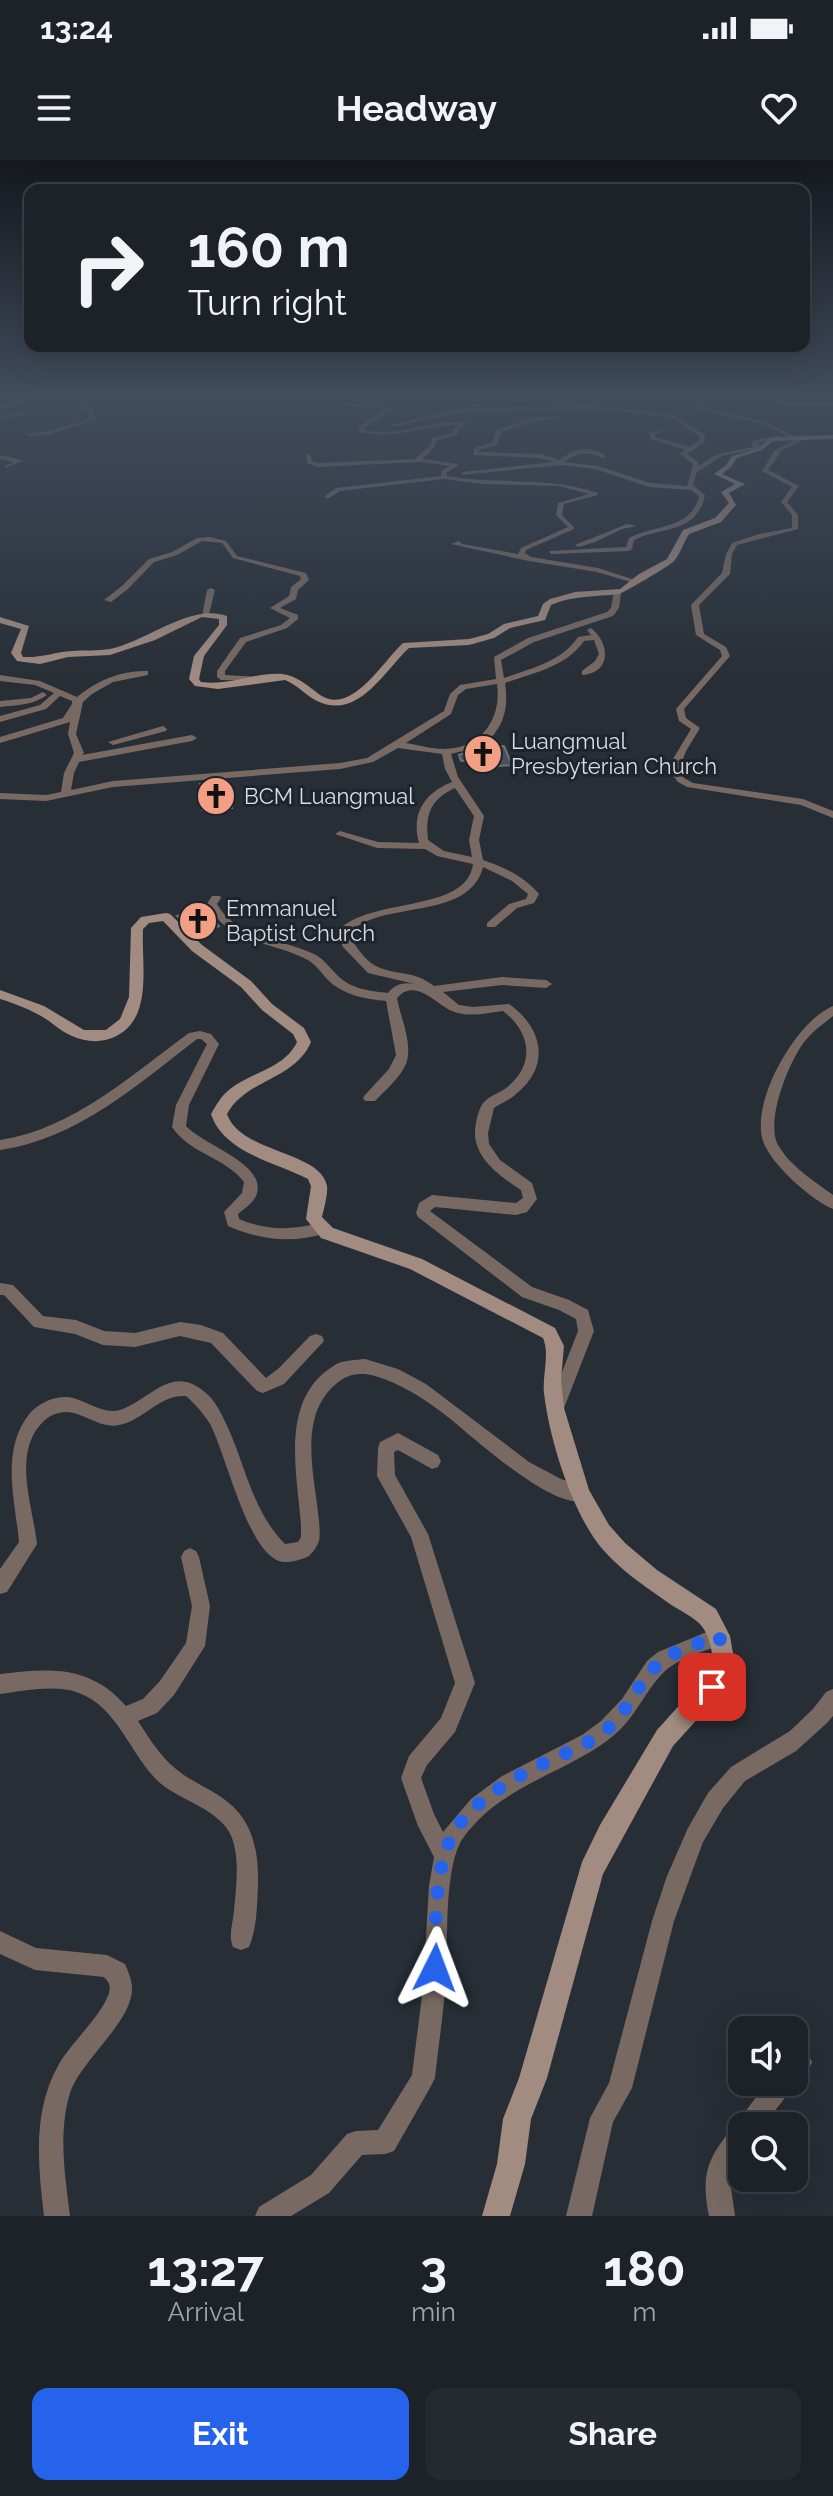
<!DOCTYPE html>
<style>
body{margin:0;font-family:Raleway,sans-serif;background:#252a30;color:#f1f3f6;height:100vh;display:flex;flex-direction:column;font-size:30px;white-space:nowrap}
*{box-sizing:border-box;margin:0}
p{font-size:26px;color:#a0a4a8}
.icon{flex:none;width:44px;height:44px;fill:none;stroke:currentColor;stroke-width:2;stroke-linecap:round;stroke-linejoin:round}
.map{position:relative;height:2056px;overflow:hidden}
.details{display:flex;flex-direction:column;background:#1d2228;flex:1}
.details>*{flex:none}
.top-card{position:absolute;left:24px;top:24px;width:786px;height:168px;border-radius:16px;box-shadow:0 8px 32px #0002,0 0 0 2px #3b3f45;background:#1d2228;color:#f1f3f6;overflow:hidden}
.buttons{position:absolute;left:728px;top:1856px;display:grid;gap:16px}
.buttons a{display:grid;place-items:center;width:80px;height:80px;border-radius:16px;background:#1d2228;box-shadow:0 8px 32px #0002,0 0 0 2px #3b3f45;font-size:40px}
.pin{position:absolute;display:grid;place-items:center;width:68px;height:68px;color:#fff;margin:-34px;border-radius:16px;box-shadow:0 4px 12px #0006}
.me{position:absolute;width:88px;margin:-44px;rotate:3deg;stroke-linejoin:round;filter:drop-shadow(0 0 6px #0008)}
.turn{display:flex;align-items:center;gap:28px;height:168px;padding:0 32px;font-size:36px}
.turn .icon{width:104px;height:104px;stroke-width:2.5}
.turn b{display:block;font-size:56px;line-height:68px}
.eta{display:flex;justify-content:space-evenly;align-items:center;height:136px;text-align:center}
.eta b{font-size:48px;font-weight:700;line-height:56px}
.cta{display:flex;gap:16px;margin-top:auto;padding:16px 32px}
.cta a{flex:1;height:92px;border-radius:16px;background:#2563eb;color:#fff;font-size:32px;font-weight:700;line-height:92px;text-align:center}
.cta a+a{background:#252a30;color:#f1f3f6}
.status{display:flex;justify-content:space-between;align-items:center;height:56px;padding:0 40px;background:#1d2228;direction:ltr}
.status svg{height:22px;fill:currentColor}
header{display:flex;justify-content:space-between;align-items:center;height:104px;padding:0 32px;background:#1d2228;font-size:36px;font-weight:700}
.map>svg:first-child{display:block}
</style>
<div class="status"><b>13:24</b><svg viewBox="0 0 49 12"><path d="M0 12V9h3v3zM5 12V6h3v6zM10 12V3h3v9zM15 12V0h3v12zM26 1h20v11H26zM47 4h2v5h-2z"/></svg></div>
<header><svg class="icon" aria-label="menu" viewBox="0 0 24 24"><path d="M4 6h16M4 12h16M4 18h16"/></svg>Headway<svg class="icon" aria-label="heart" viewBox="0 0 24 24"><path d="M12 20l-8-8c-3-5 5-10 8-4 3-6 11-1 8 4z"/></svg></header>
<div class="map">
<svg width="833" height="2056" viewBox="0 0 833 2056">
<rect width="100%" height="100%" fill="#272e36"/>
<!-- building -->
<path fill="#495059" stroke="#69717a" stroke-width="2" d="M504 586 512 605 498 606 496 602 483 603 482 599 461 601 459 595 484 587Z
M229 622 232 648 202 650 200 624Z
M202 747 219 766 196 775 177 756Z"/>
<g fill="none" stroke-linecap="round" stroke-linejoin="round">
<!-- street -->
<path fill="#786a63" fill-rule="evenodd" d="M37 234 39 237 86 239 88 242 83 247 94 250 93 255 98 259 49 275 28 276V274L48 271 90 259 87 256 89 252 77 248 82 242 31 240 0 250V246Z
M315 234H322L313 240 395 247V249L364 268V270C399 278 432 259 467 262L458 271 457 275 437 280 435 286 423 299 458 304V306L446 313 447 316C498 325 549 316 598 333V335L564 344 562 355 574 367V369L526 390 525 393 531 397 598 408 638 421 634 423 597 412 529 401 451 384 459 381 462 384 518 394 521 388 568 367 556 355 558 343 589 334 559 326 483 324 444 319 340 331 329 338H325V336L336 328 441 316V311L450 306 421 302 317 307 307 303 306 294H310L312 301 318 303 415 299 430 285 432 278 452 273 453 269 459 265C424 265 394 280 359 272L358 267 387 249 304 241Z
M454 234H461L477 244 489 246H473Z
M520 234H543L541 236Z
M648 234 686 236 702 243 704 248 767 262 797 278 806 275 809 277 782 290 768 310 799 326 787 342 798 355V369L737 385 732 394 730 414 699 445 704 474 726 487 730 496 684 549 686 558 700 568 686 591 680 607 684 618 693 623 803 639 833 651V658L801 645 687 627 678 622 672 614 673 599 691 569 679 561 676 549 722 496 720 490 696 475 691 445 722 413 726 394 732 383 759 374 792 368V355L781 342 792 327 762 311 774 291 795 279 763 264 700 250 698 245 685 239Z
M590 245 674 255 705 275V282L687 294 698 302V306L718 294 752 287V281L778 276 781 278 758 283 760 286 756 289 722 296 697 312 693 325 705 335C697 374 663 366 634 380L632 389 629 391 551 394 549 391 626 387 629 378C655 364 691 370 699 336L691 330 649 327 595 309 562 305 461 315 463 312 554 302 540 298 473 295 474 288 492 283 496 270 532 258 560 256V258L533 262 501 272 497 285 479 290 478 292 541 294 559 300C575 289 590 284 606 296L603 298C588 291 579 292 564 302L598 306 650 323 687 326 693 304 680 294 685 290 651 279 649 273 661 270V272L655 274 656 277 689 287 700 280 699 276 671 257 590 249 455 253 394 267 391 265 455 249Z
M26 251 28 254 0 260V256Z
M0 295 22 300 23 301 5 308V306L14 302 0 299Z
M627 364 637 366 622 369 595 382 578 387 575 385Z
M210 377 226 381 237 396 306 413 309 420 298 430 296 439 280 448 298 455V459L287 468 246 482 225 511V515L259 517V521L221 520 217 517V511L240 478 281 465 290 458 270 448 289 436 291 427 301 419 300 416 233 398 222 383 202 381 177 395 154 402 128 429 111 442 104 440 122 426 149 399 172 392 197 378Z
M211 428 215 430 209 454 202 456 207 430Z
M614 431 621 433 619 448 613 456 534 482 501 500 504 518C532 508 561 502 578 477L591 475 587 470 591 468C610 483 612 513 582 515V511L595 501 599 494 594 480 584 481C566 507 533 513 505 523 509 547 504 570 482 585 474 590 460 591 451 594L458 617 484 656 479 680 483 700C504 707 525 717 539 734L534 743 517 748 495 767H487V763L509 744 526 739 528 734 512 721 483 707C469 762 382 739 349 773 353 784 366 802 378 807 399 816 413 810 434 826L502 817 546 820 552 824 546 828 502 825 443 832 459 845 473 847 509 844C543 868 551 906 516 934 510 940 501 943 494 948L488 973 489 984 500 1000 532 1023 537 1039 527 1052 516 1055 435 1047 430 1051 532 1127 569 1140 588 1150 594 1171 564 1248 562 1253 556 1255 550 1253 548 1248 578 1171 576 1159 559 1150 522 1137 418 1057 416 1053 419 1043 432 1035 516 1043 523 1038 521 1030C498 1015 469 995 476 963 477 956 480 946 485 941 491 935 500 933 506 928 536 905 531 872 503 851 487 853 468 858 452 851 436 844 415 817 397 838 400 855 410 877 408 895 407 913 386 929 375 941H365L363 938 365 935 389 909 396 895 386 841C365 839 343 835 328 820 321 813 316 804 306 799 269 780 230 785 207 744L212 736H220L221 738 217 744C237 779 281 778 314 794 324 799 329 807 337 815 351 829 369 831 388 833 395 824 404 822 415 824L368 813 343 787 337 772C368 736 467 754 473 704L437 696 425 689 377 688 335 674 340 671 378 682 419 683C411 654 424 633 452 622L445 609 442 594 398 588 373 602 340 609 113 627 46 641 0 639V633L46 635 61 632 64 613 74 593 68 574 70 562 0 583V577L63 558 72 544V541L60 536 46 549 0 562V556L40 545 54 533 35 525 0 521V515L40 521 77 537C97 520 122 510 148 511V515L113 522 92 534 83 542 76 574 84 593 82 595 192 575 197 578 192 581 79 602 74 613 71 630 113 621 340 603 367 598 444 551 450 534 460 525 496 519 494 497 528 478 607 452 611 448ZM497 524C502 559 481 589 444 589 432 589 418 585 406 583L451 554 458 535 466 529ZM455 628 474 656 469 680 472 697 444 691 428 680C425 654 431 639 455 628Z
M43 532 47 535C34 545 17 545 0 547V541L31 538Z
M163 566 167 569 166 571 113 585 108 582Z
M833 846V856C823 864 813 871 805 881 789 901 765 961 778 985 790 1006 814 1021 833 1035V1049C811 1040 770 1003 763 981 750 942 796 861 833 846Z
M200 871 211 874 219 884 189 945 186 966C204 986 269 1004 256 1036 253 1043 244 1049 238 1054L239 1059C258 1067 279 1070 299 1067 309 1066 317 1063 326 1065L328 1069 326 1073C292 1084 260 1080 228 1066L224 1052 242 1033 244 1022C225 997 190 994 172 967L176 945 207 884 201 879H197C137 925 77 979 0 990V980C73 969 131 915 189 873Z
M0 1123 13 1125 43 1156 76 1160 104 1171 135 1173 180 1162 201 1165 223 1173 266 1218 279 1208 310 1176 316 1174 322 1176 324 1181 284 1224 263 1233 257 1231 211 1183 180 1176 135 1187 103 1185 75 1174 34 1167 4 1135H0Z
M365 1199 398 1209 426 1224 529 1302 561 1319 586 1328 589 1334 586 1340C554 1353 469 1273 444 1254 423 1238 400 1223 375 1216 360 1212 347 1214 336 1224 301 1253 312 1305 317 1344 318 1355 321 1370 319 1381 317 1387 313 1392 309 1396 301 1400 287 1404 279 1401 247 1390 226 1294 210 1264 203 1253 196 1245 186 1236 160 1234 144 1260 119 1265 100 1269 85 1253 67 1252 55 1252 47 1257 40 1265 13 1297 33 1347 37 1384L7 1432 0 1434V1409L19 1382C15 1339 0 1290 30 1253 39 1243 54 1236 68 1237 85 1239 102 1255 120 1250 152 1239 172 1202 207 1234 217 1243 223 1257 229 1270 246 1309 254 1353 285 1384L298 1382 301 1377V1365C297 1312 279 1238 335 1205 343 1200 356 1200 365 1199Z
M398 1273 438 1295 441 1301 438 1307 432 1309 398 1290 394 1292 395 1315 428 1374 475 1523 455 1572 427 1605 421 1618 434 1654 443 1672 471 1639 502 1616 582 1575 601 1561 622 1539 647 1501 658 1492 719 1467 726 1469 728 1476 726 1483C706 1491 676 1498 661 1515 641 1537 635 1560 608 1580 570 1608 524 1621 488 1651 479 1659 466 1672 460 1683 443 1718 449 1787 445 1828 443 1858 438 1888 435 1918L431 1926 394 1991 385 1994 362 1995 329 2033 291 2056H255L259 2047 311 2015 347 1974 356 1971 378 1970 412 1915 423 1828 429 1726 434 1697 418 1666 401 1618 409 1596 441 1558 455 1523 411 1377 377 1316 378 1288 380 1282Z
M190 1388 196 1391 199 1397 210 1446 205 1486 174 1535 157 1553 138 1561C149 1578 160 1596 176 1609 189 1620 204 1626 218 1635 252 1656 259 1688 258 1726 257 1746 257 1768 249 1787L241 1790 233 1787C228 1775 233 1763 234 1751 236 1728 240 1700 232 1678 222 1650 181 1641 160 1623 131 1597 118 1547 79 1533 56 1524 24 1531 0 1534V1514C51 1508 90 1505 126 1546L143 1539 160 1521 186 1483 192 1446 181 1397 184 1391Z
M833 1529V1556L827 1563 796 1591 745 1621 723 1648 703 1682 674 1761 632 1928 613 1962 592 2056H566L590 1958 609 1923 652 1761 667 1716 688 1668 708 1633 731 1607 790 1571 813 1549 826 1532Z
M0 1771 36 1788 107 1795 125 1804C128 1811 132 1820 132 1828 133 1861 81 1900 70 1933 58 1973 65 2016 70 2056H44C38 2005 32 1951 59 1904 71 1883 102 1855 109 1833 111 1826 109 1822 104 1817L35 1810 0 1794Z
M800 1890 808 1894 812 1902C808 1912 804 1917 794 1921L791 1930 763 1966H742V1993L732 2009 730 2021 735 2056H709C700 2012 709 1995 737 1963 747 1950 757 1935 768 1922H794V1893Z"/>
<!-- secondary -->
<path fill="#a28c81" fill-rule="evenodd" d="M765 234H771L769 237 790 243 833 242V246L790 247 764 239Z
M833 275V279L773 281 762 290 737 298 731 307 722 314 745 324 729 333 736 345 721 362 689 374C684 382 680 394 674 401 671 405 623 433 619 434 596 437 573 435 551 445L545 460 510 468 494 478 469 485 409 488C384 511 358 561 317 541 306 536 298 525 285 520L218 529 195 526 189 519 194 496 219 465V459L202 457 155 480 110 495 68 497 40 504 17 501 11 493 21 469 0 463V457L29 466 21 493 23 497C41 498 55 492 72 491 84 490 98 491 110 489 148 481 190 443 227 456V465L204 496 199 519 201 522C229 526 255 512 282 514 298 516 308 526 320 535 352 556 383 501 403 483L469 479 488 474 504 464 538 456 543 444 550 439 575 432 620 429 639 414 667 399 683 370 715 358 729 343 721 332 735 324 714 314 726 305 732 296 758 288 771 277Z
M166 753 170 754 202 785 251 821 272 844 304 868 311 882C295 920 246 919 227 954 240 993 321 991 327 1026 328 1035 324 1048 322 1057L333 1068 422 1099 555 1168 564 1186 561 1220 564 1248 589 1330 609 1365 625 1383 657 1410 716 1449 730 1476 735 1505 730 1523 673 1586 603 1714 547 1918 531 1959 525 2004 510 2056H482L497 2004 503 1959 519 1918 582 1702 600 1665 657 1570 712 1509C714 1495 710 1474 699 1463 692 1457 682 1451 673 1446 646 1427 613 1406 594 1378 569 1341 549 1277 544 1233 542 1216 550 1194 543 1178L410 1109 321 1078 306 1059 311 1026 308 1019C275 1002 224 993 211 954 217 944 221 936 230 929 252 912 285 908 297 882L293 874 262 850 241 827 192 791 163 761 149 763 143 769C141 806 155 864 109 879 96 883 84 881 72 876 62 872 55 865 46 859 32 850 16 844 0 839V830L44 846 84 870H106L120 859 129 837 131 768 141 757Z"/>
</g>
<!-- sky -->
<linearGradient id="sky" x2="0" y2="1"><stop stop-color="#15191e"/><stop offset="0.45" stop-color="#414c5d"/><stop offset="1" stop-color="#414c5d" stop-opacity="0"/></linearGradient>
<rect width="833" height="522" fill="url(#sky)"/>
<g fill="none" stroke-linecap="round" stroke-linejoin="round">
<!-- route -->
<path stroke="#2563eb" stroke-width="14" stroke-dasharray="0 25.2" d="M435 1808C436 1767 433 1713 452 1676 467 1646 507 1622 536 1607 560 1595 585 1587 606 1570 627 1553 636 1527 654 1508 671 1490 698 1484 719 1476 725 1497 725 1510 712 1527"/>
</g>
<!-- icons -->
<defs>
<symbol id="church-disc" viewBox="-11 -11 22 22"><circle r="9.5" fill="#f39f84" stroke="#1e242c"/><path d="M-1.2-6h2.4v3.5h3.3v2.4h-3.3V6h-2.4V-.1h-3.3v-2.4h3.3Z" fill="#111"/></symbol>
</defs>
<g fill-rule="evenodd">
<use href="#church-disc" x="461" y="572" width="44" height="44"/>
<use href="#church-disc" x="194" y="614" width="44" height="44"/>
<use href="#church-disc" x="176" y="739" width="44" height="44"/>
</g>
<g text-anchor="middle" stroke-width="6" stroke-linejoin="round" paint-order="stroke">
<!-- far-poi labels -->
<g font-size="22" fill="#d8dce2" stroke="#1e242c" text-anchor="start">
<text x="511" y="589">Luangmual<tspan x="511" dy="25">Presbyterian Church</tspan></text>
<text x="244" y="644">BCM Luangmual</text>
<text x="226" y="756">Emmanuel<tspan x="226" dy="25">Baptist Church</tspan></text>
</g>
</g>
</svg>
<div class="buttons">
<a><svg class="icon" aria-label="sound" viewBox="0 0 24 24"><path d="M4 9h4l5-4v14l-5-4H4zM17 9q2 3 0 6"/></svg></a>
<a><svg class="icon" aria-label="search" viewBox="0 0 24 24"><circle cx="10" cy="10" r="6"/><path d="M15 15l6 6"/></svg></a>
</div>
<div class="pin" style="left:712px;top:1527px;background:#d93025"><svg class="icon" aria-label="arrive" viewBox="0 0 24 24"><path d="M6 21V4h12l-3 4 3 4H6"/></svg></div>
<svg class="me" style="left:435px;top:1808px" viewBox="-20 -20 40 40"><path d="M0-17L14 15 0 8-14 15z" fill="#2563eb" stroke="#fff" stroke-width="4"/></svg>
<div class="top-card">
<div class="turn"><svg class="icon" aria-label="right" viewBox="0 0 24 24"><path d="M7 20v-9h11M14 6l5 5-5 5"/></svg><div><b>160 m</b>Turn right</div></div>
</div>
</div>
<section class="details">
<div class="eta">
<div><b>13:27</b><p>Arrival</p></div>
<div><b>3</b><p>min</p></div>
<div><b>180</b><p>m</p></div>
</div>
<div class="cta"><a>Exit</a><a>Share</a></div>
</section>
